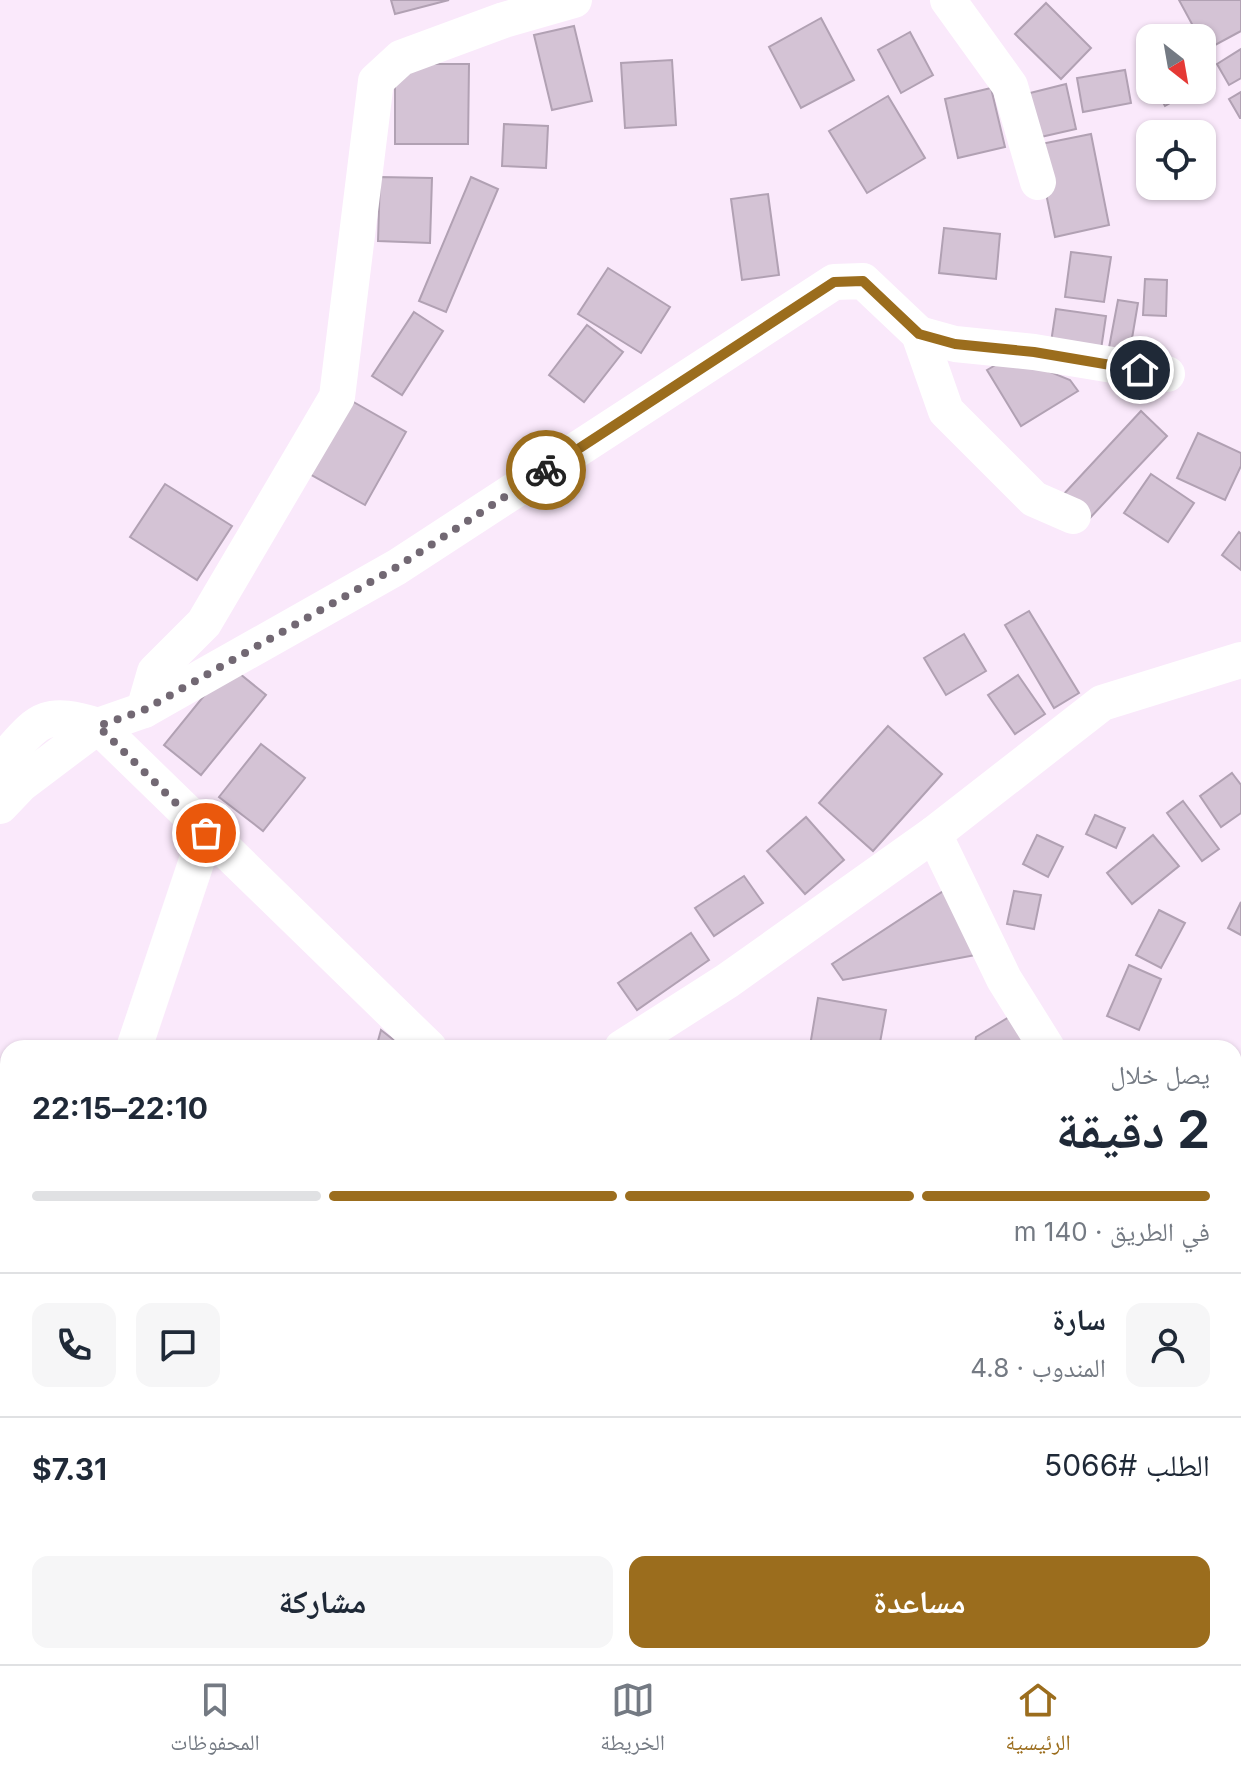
<!DOCTYPE html>
<html lang="ar">
<head>
<meta charset="utf-8">
<style>
	:root { --surface:#fff; --page:#f6f6f7; --text:#1f2937; --muted:#747a83; --line:#e0e1e3; --accent:#9b6d1d }
	body { margin:0; font-family:Inter,"Noto Naskh Arabic",sans-serif; background:var(--page); color:var(--text); direction:rtl; height:100vh; display:flex; flex-direction:column; font-size:30px; white-space:nowrap }
	* { box-sizing:border-box; margin:0 }
	p { font-size:26px; color:var(--muted) }
	.icon { flex:none; width:44px; height:44px; fill:none; stroke:currentColor; stroke-width:2; stroke-linecap:round; stroke-linejoin:round }
	.map { position:relative; flex:1; overflow:hidden; direction:ltr }
	.sheet { position:absolute; left:0px; top:1040px; width:1242px; height:624px; display:flex; flex-direction:column; background:var(--surface); border-radius:24px 24px 0 0; box-shadow:0 2px 6px #0004; direction:rtl }
	.sheet>* { flex:none }
	.needle { width:52px; rotate:149deg }
	.fabs { position:absolute; left:1136px; top:24px; display:grid; gap:16px }
	.fabs a { display:grid; place-items:center; width:80px; height:80px; border-radius:16px; background:var(--surface); box-shadow:0 2px 6px #0004; font-size:40px }
	.pin { position:absolute; display:grid; place-items:center; width:68px; height:68px; color:#fff; margin:-34px; border:4px solid #fff; border-radius:50%; box-shadow:0 2px 8px #0007 }
	.courier { position:absolute; display:grid; place-items:center; width:80px; height:80px; margin:-40px; border:6px solid #9b6d1d; border-radius:50%; background:#fff; color:#222; box-shadow:0 2px 10px #0007 }
	.head em { font-style:normal; font-weight:700 }
	.head div { display:flex; flex-direction:column-reverse }
	.head { display:flex; align-items:center; justify-content:space-between; height:136px; padding:0 32px }
	h1 { font-size:52px; font-weight:700; line-height:60px }
	.bar { display:grid; grid-template-columns:repeat(4,1fr); gap:12px 8px; align-content:center; height:96px; padding:0 32px }
	.bar i { height:10px; border-radius:6px; background:var(--line) }
	.bar .current { background:var(--accent) }
	.bar p { grid-column:span 4 }
	.line { display:flex; align-items:center; gap:20px; padding:0 32px; border-top:2px solid var(--line) }
	.line div { flex:1 }
	.round { display:grid; place-items:center; flex:none; width:84px; height:84px; border-radius:16px; background:var(--page) }
	.action { display:flex; gap:16px; margin-top:auto; padding:16px 32px }
	.action a { flex:1; height:92px; border-radius:16px; background:var(--accent); color:#fff; font-size:32px; font-weight:700; line-height:92px; text-align:center }
	.action a+a { background:var(--page); color:var(--text) }
	.tab-bar { display:flex; justify-content:space-around; align-items:center; height:112px; border-top:2px solid var(--line); background:var(--surface); font-size:22px; color:var(--muted) }
	.tab-bar a { display:grid; justify-items:center; gap:4px }
	.tab-bar .current { color:var(--accent) }
	.map>svg:first-child { display:block }
</style>
</head>
<body>
<div class="map">
<svg width="1241" height="1664" viewBox="0 0 1241 1664">
	<rect width="100%" height="100%" fill="#fae9fb"/>
	<g fill="#d4c3d5" stroke="#b1a1b3" stroke-width="2">
		<polygon points="391,0 449,0 395,14"/>
		<polygon points="1179,0 1241,0 1241,31 1206,50"/>
		<polygon points="1046,3 1091,48 1061,79 1015,34"/>
		<polygon points="821,18 854,80 801,108 769,47"/>
		<polygon points="574,26 592,101 552,110 534,35"/>
		<polygon points="910,32 933,75 901,93 878,50"/>
		<polygon points="1241,49 1241,78 1229,85 1217,64"/>
		<polygon points="672,60 676,125 625,128 621,63"/>
		<polygon points="395,64 469,64 468,144 395,144"/>
		<polygon points="1125,70 1131,103 1083,112 1077,78"/>
		<polygon points="1066,84 1076,129 1032,139 1022,95"/>
		<polygon points="991,88 1005,147 958,158 945,99"/>
		<polygon points="1156,90 1193,90 1165,106"/>
		<polygon points="1241,92 1241,118 1240,118 1229,99"/>
		<polygon points="888,96 925,158 867,193 829,131"/>
		<polygon points="504,124 548,126 546,168 502,166"/>
		<polygon points="1091,134 1109,225 1055,237 1036,145"/>
		<polygon points="380,177 432,178 430,243 378,241"/>
		<polygon points="471,177 498,189 446,312 419,301"/>
		<polygon points="768,194 779,275 742,280 731,199"/>
		<polygon points="944,228 1000,234 996,279 939,273"/>
		<polygon points="1071,252 1111,257 1104,302 1065,297"/>
		<polygon points="608,268 670,307 641,353 578,314"/>
		<polygon points="1145,279 1167,280 1166,316 1143,315"/>
		<polygon points="1118,300 1138,303 1129,356 1108,353"/>
		<polygon points="1056,309 1106,316 1100,356 1050,349"/>
		<polygon points="414,312 443,331 402,395 372,376"/>
		<polygon points="587,325 623,352 584,402 549,375"/>
		<polygon points="1011,356 1070,380 1078,391 1021,426 987,370"/>
		<polygon points="350,400 406,432 365,505 308,473"/>
		<polygon points="1141,411 1167,436 1088,520 1062,496"/>
		<polygon points="1198,433 1241,453 1241,466 1225,500 1177,478"/>
		<polygon points="1151,474 1194,503 1168,542 1124,513"/>
		<polygon points="165,484 232,526 197,580 130,537"/>
		<polygon points="1239,532 1241,534 1241,570 1222,555"/>
		<polygon points="1029,611 1079,693 1054,708 1005,625"/>
		<polygon points="964,634 986,671 946,695 924,658"/>
		<polygon points="229,665 266,695 201,775 164,745"/>
		<polygon points="1018,675 1045,714 1015,734 988,695"/>
		<polygon points="888,726 942,774 873,851 819,803"/>
		<polygon points="261,744 305,778 263,831 219,797"/>
		<polygon points="1232,773 1241,785 1241,813 1221,827 1200,796"/>
		<polygon points="1183,801 1219,849 1202,861 1167,813"/>
		<polygon points="1095,815 1125,828 1116,848 1086,834"/>
		<polygon points="806,817 844,860 805,894 767,851"/>
		<polygon points="1037,835 1063,847 1048,877 1023,864"/>
		<polygon points="1153,835 1179,866 1132,904 1107,873"/>
		<polygon points="744,876 763,903 714,936 695,908"/>
		<polygon points="945,890 986,953 843,980 832,964"/>
		<polygon points="1014,891 1041,895 1034,929 1007,924"/>
		<polygon points="1241,902 1241,935 1228,928"/>
		<polygon points="1159,910 1185,923 1161,968 1136,955"/>
		<polygon points="691,933 709,960 637,1010 618,983"/>
		<polygon points="1129,965 1161,979 1139,1030 1107,1016"/>
		<polygon points="818,998 886,1010 879,1048 810,1046"/>
		<polygon points="1019,1011 1037,1048 974,1048 976,1037"/>
		<polygon points="381,1030 404,1048 376,1048"/>
		<polygon points="1241,1079 1241,1161 1234,1156 1234,1091"/>
		<polygon points="0,1360 8,1382 8,1402 0,1405"/>
		<polygon points="1241,1398 1241,1564 1238,1565 1234,1559 1234,1403"/>
		<polygon points="8,1527 8,1591 0,1595 0,1531"/>
		<polygon points="290,1656 366,1656 371,1664 295,1664"/>
		<polygon points="520,1656 584,1656 574,1664 509,1664"/>
	</g>
	<g fill="none" stroke-linecap="round" stroke-linejoin="round">
		<g stroke="#fff" stroke-width="36">
			<polyline points="948,0 1010,86 1038,182"/>
			<polyline points="919,334 955,344 1034,352 1167,374"/>
			<polyline points="144,710 155,672 204,623 337,397 376,81 401,58 504,20 574,0"/>
			<path d="M0,763C38,722 40,708 98,726L429,1048"/>
			<polyline points="0,806 21,784 98,726 144,710 397,567 834,282 863,281 919,334 946,411 1034,499 1073,516"/>
			<polyline points="934,834 1004,979 1047,1048"/>
			<polyline points="134,1048 206,833"/>
			<polyline points="622,1048 727,981 934,834 1102,703 1241,660"/>
			<polyline points="1234,1321 1241,1329"/>
			<polyline points="0,1645 8,1641"/>
			<polyline points="420,1656 425,1664"/>
			<polyline points="747,1656 751,1664"/>
			<polyline points="1113,1656 1117,1664"/>
			<polyline points="888,1664 897,1656"/>
		</g>
	</g>
	<g fill="none" stroke-linecap="round" stroke-linejoin="round">
		<polyline stroke="#726873" stroke-width="8" stroke-dasharray="0 14.4" points="206,833 98,726 144,710 397,567 546,470"/>
		<polyline stroke="#9b6d1d" stroke-width="10" points="546,470 834,282 863,281 919,334 955,344 1034,352 1140,370"/>
	</g>
</svg>
<div class="fabs">
<a><svg class="needle" viewBox="-14 -14 28 28"><path d="M0-13l5 13h-10z" fill="#e53935"/><path d="M0 13l5-13h-10z" fill="#747a83"/></svg></a>
<a><svg class="icon" aria-label="locate" viewBox="0 0 24 24"><circle cx="12" cy="12" r="6"/><path d="M12 2v4M12 18v4M2 12h4M18 12h4"/></svg></a>
</div>
<div class="pin" style="left:206px;top:833px;background:#ea580c"><svg class="icon" aria-label="bag" viewBox="0 0 24 24"><path d="M5 8h14l-1 12H6zM9 8a3 3 0 0 1 6 0"/></svg></div>
<div class="pin" style="left:1140px;top:370px;background:#1f2937"><svg class="icon" aria-label="home" viewBox="0 0 24 24"><path d="M3 11l9-7 9 7M6 9v11h12V9"/></svg></div>
<div class="courier" style="left:546px;top:470px"><svg class="icon" aria-label="bike" viewBox="0 0 24 24"><circle cx="6" cy="16" r="4"/><circle cx="18" cy="16" r="4"/><path d="M6 16l4-8h5l3 8M10 8l3 8H6M13 5h3"/></svg></div>
<section class="sheet">
<div class="head"><div><h1>2 دقيقة</h1><p>يصل خلال</p></div><em>22:10–22:15</em></div>
<div class="bar"><i class="current"></i><i class="current"></i><i class="current"></i><i></i><p>في الطريق · 140 m</p></div>
<div class="line" style="height:144px"><a class="round"><svg class="icon" aria-label="person" viewBox="0 0 24 24"><circle cx="12" cy="8" r="4"/><path d="M4 21q1-7 8-7t8 7"/></svg></a><div><b>سارة</b><p>المندوب · 4.8</p></div><a class="round"><svg class="icon" aria-label="chat" viewBox="0 0 24 24"><path d="M4 5h16v11H9l-5 4z"/></svg></a><a class="round"><svg class="icon" aria-label="phone" viewBox="0 0 24 24"><path d="M5 4h4l2 5-3 2q2 4 5 5l2-3 5 2v4C11 20 4 13 5 4z"/></svg></a></div>
<div class="line" style="height:104px"><div>الطلب #5066</div><b>$7.31</b></div>
<div class="action"><a>مساعدة</a><a>مشاركة</a></div>
</section>
</div>
<nav class="tab-bar">
<a class="current"><svg class="icon" aria-label="home" viewBox="0 0 24 24"><path d="M3 11l9-7 9 7M6 9v11h12V9"/></svg>الرئيسية</a>
<a><svg class="icon" aria-label="map" viewBox="0 0 24 24"><path d="M3 6l6-2 6 2 6-2v14l-6 2-6-2-6 2zM9 4v14M15 6v14"/></svg>الخريطة</a>
<a><svg class="icon" aria-label="saved" viewBox="0 0 24 24"><path d="M7 4h10v16l-5-4-5 4z"/></svg>المحفوظات</a>
</nav>
</body>
</html>
